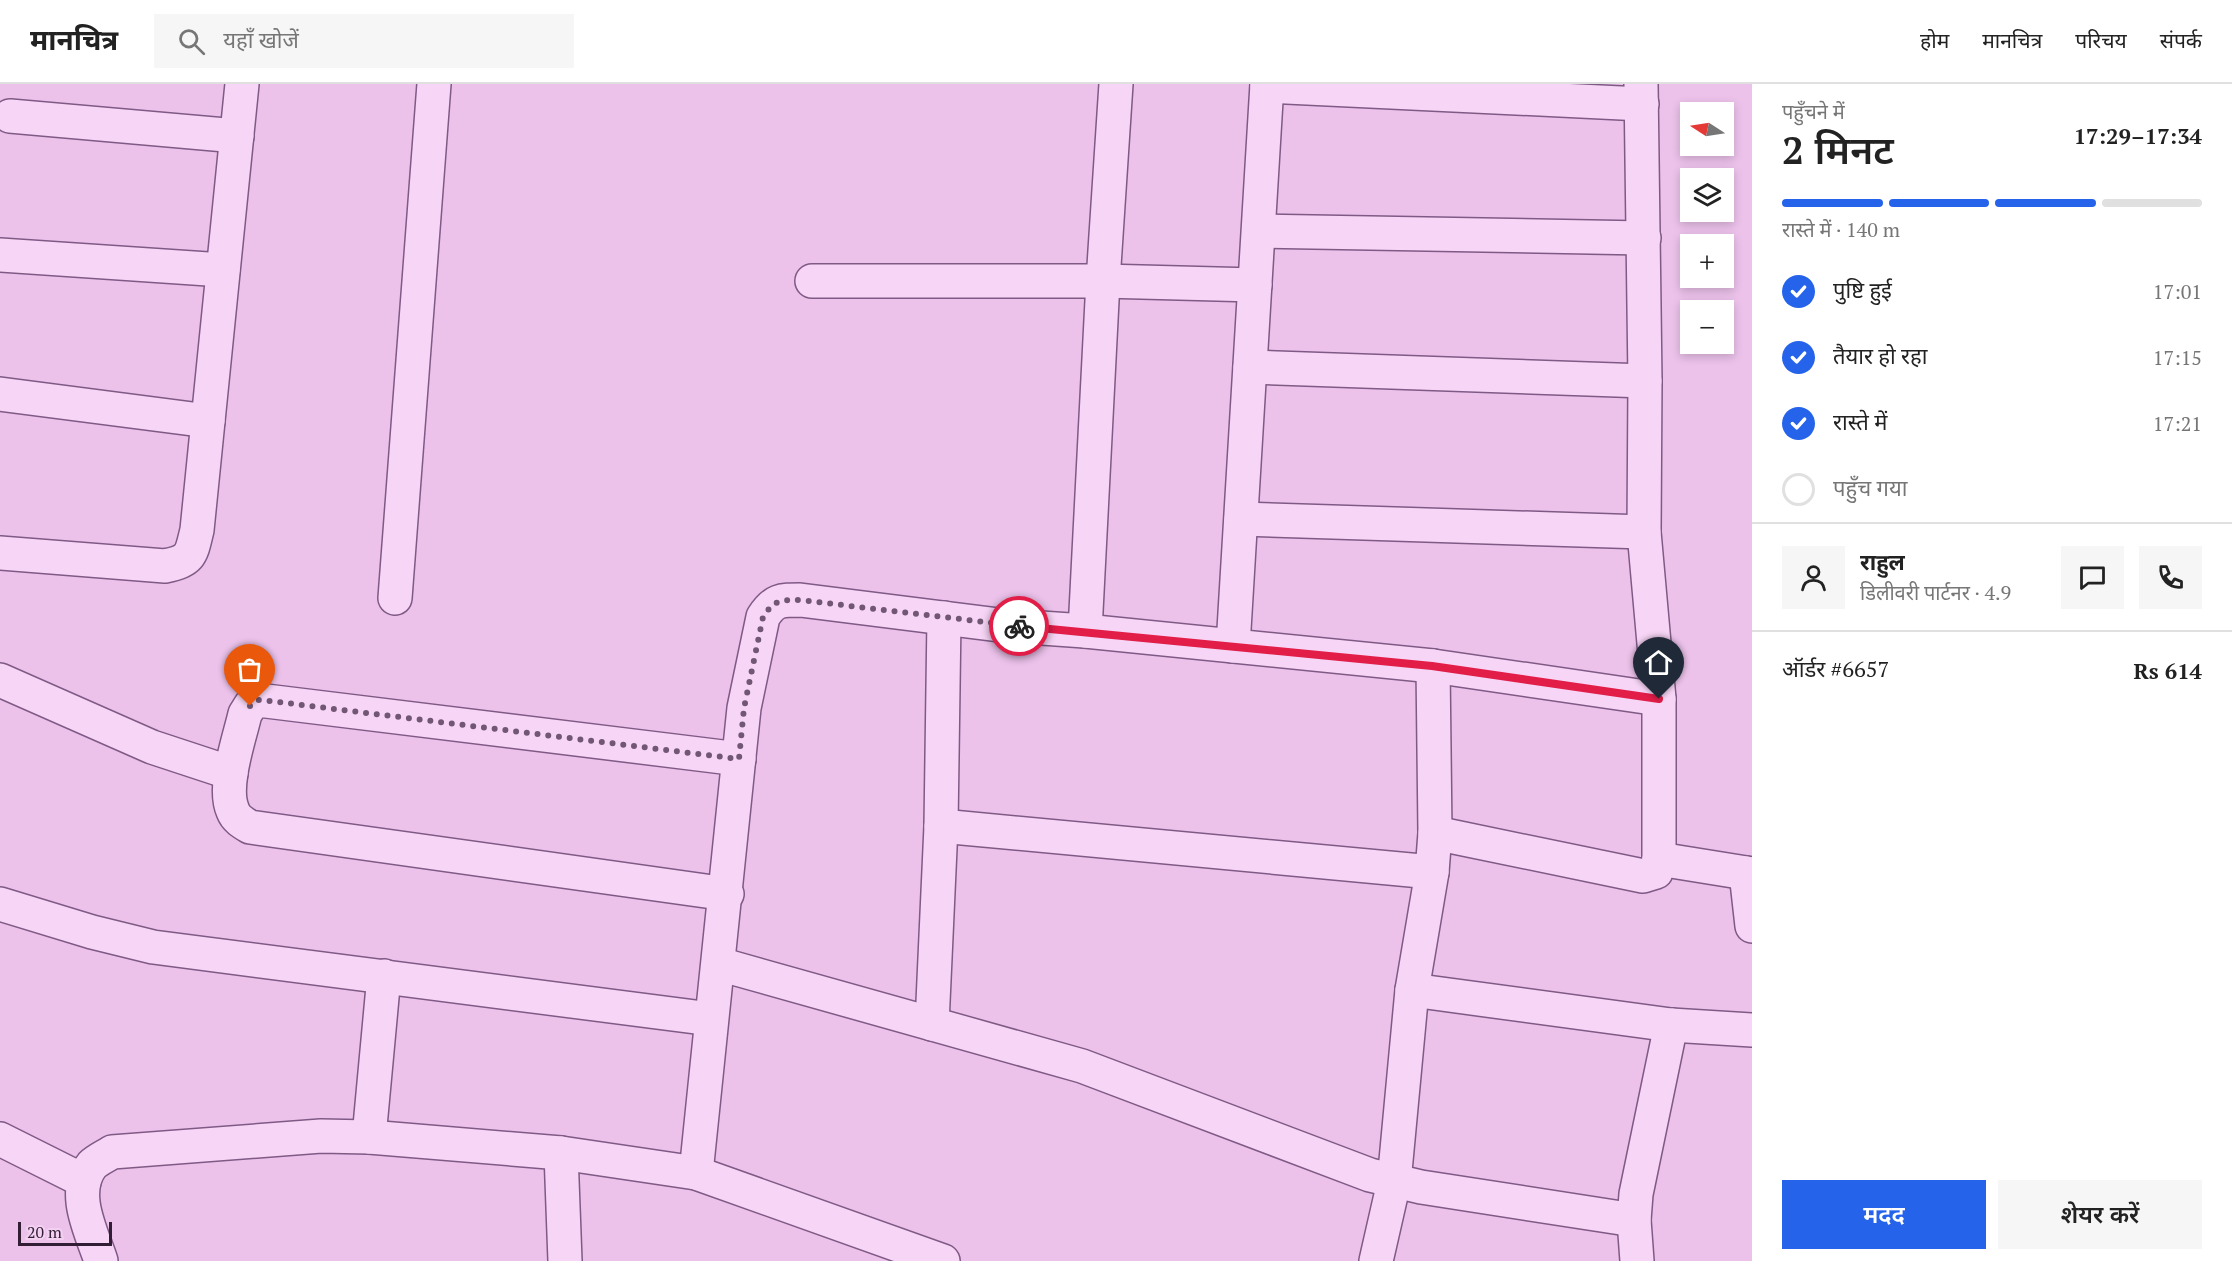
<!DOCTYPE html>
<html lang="hi">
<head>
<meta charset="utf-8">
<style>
	:root { --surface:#fff; --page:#f6f6f6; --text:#222; --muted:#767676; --line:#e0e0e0; --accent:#2563eb }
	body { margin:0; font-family:"PT Serif","Noto Sans Devanagari",serif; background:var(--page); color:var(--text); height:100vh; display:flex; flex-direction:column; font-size:22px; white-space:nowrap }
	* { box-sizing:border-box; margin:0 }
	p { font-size:20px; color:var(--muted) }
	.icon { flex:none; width:33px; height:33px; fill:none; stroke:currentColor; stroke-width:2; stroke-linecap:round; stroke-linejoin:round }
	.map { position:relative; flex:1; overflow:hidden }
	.side { display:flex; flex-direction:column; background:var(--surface); width:480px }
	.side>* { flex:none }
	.needle { width:39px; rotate:282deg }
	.buttons { position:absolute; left:1680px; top:18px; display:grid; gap:12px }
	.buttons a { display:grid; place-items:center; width:54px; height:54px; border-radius:0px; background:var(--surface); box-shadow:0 3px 9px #0003; font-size:30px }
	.scale { position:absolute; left:18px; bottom:15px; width:94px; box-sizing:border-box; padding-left:6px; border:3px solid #311e35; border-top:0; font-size:16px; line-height:21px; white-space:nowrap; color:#311e35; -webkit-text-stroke:4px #f4d1f2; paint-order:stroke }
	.pin { position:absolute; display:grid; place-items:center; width:51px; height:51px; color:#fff; margin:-62px -26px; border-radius:50% 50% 50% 0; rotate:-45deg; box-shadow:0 0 6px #0007 }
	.pin .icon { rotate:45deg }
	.courier { position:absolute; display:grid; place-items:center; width:60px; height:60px; margin:-30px; border:4px solid #e11d48; border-radius:50%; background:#fff; color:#222; box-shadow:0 2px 8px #0007 }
	.head em { font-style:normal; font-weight:600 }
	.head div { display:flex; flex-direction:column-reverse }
	.head { display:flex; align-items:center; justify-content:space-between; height:102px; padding:0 30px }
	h1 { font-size:39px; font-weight:600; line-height:45px }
	.bar { display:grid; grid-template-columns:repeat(4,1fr); gap:9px 6px; align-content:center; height:72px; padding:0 30px }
	.bar i { height:8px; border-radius:4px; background:var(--line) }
	.bar .on { background:var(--accent) }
	.bar p { grid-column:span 4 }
	.line { display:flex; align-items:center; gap:15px; padding:0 30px; border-top:2px solid var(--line) }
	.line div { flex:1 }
	.round { display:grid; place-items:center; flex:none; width:63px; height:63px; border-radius:0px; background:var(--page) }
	ol { padding:0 30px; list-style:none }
	li { display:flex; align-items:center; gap:18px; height:66px }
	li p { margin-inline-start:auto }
	li .icon { padding:6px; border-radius:50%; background:var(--accent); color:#fff; stroke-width:4 }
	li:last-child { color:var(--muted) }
	li i { width:33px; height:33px; border:3px solid var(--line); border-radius:50% }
	.action { display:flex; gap:12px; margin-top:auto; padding:12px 30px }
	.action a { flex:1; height:69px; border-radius:0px; background:var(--accent); color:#fff; font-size:24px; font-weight:600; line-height:69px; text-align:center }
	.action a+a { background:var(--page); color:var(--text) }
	header { display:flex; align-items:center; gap:36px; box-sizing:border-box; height:84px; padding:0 30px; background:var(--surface); border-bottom:2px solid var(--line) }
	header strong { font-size:28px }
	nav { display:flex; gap:33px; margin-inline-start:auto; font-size:21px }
	.search { width:420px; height:54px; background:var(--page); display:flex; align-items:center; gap:15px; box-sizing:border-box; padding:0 21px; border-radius:0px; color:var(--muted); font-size:22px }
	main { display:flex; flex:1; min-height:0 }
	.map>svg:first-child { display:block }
</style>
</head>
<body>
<header>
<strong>मानचित्र</strong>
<div class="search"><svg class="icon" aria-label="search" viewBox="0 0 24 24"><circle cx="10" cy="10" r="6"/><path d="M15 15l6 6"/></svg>यहाँ खोजें</div>
<nav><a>होम</a><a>मानचित्र</a><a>परिचय</a><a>संपर्क</a></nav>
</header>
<main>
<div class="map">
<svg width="1752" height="1177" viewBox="0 0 1752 1177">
	<rect width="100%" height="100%" fill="#ecc2eb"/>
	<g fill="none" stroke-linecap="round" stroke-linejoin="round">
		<defs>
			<g id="minor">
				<polyline points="1267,2 1642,20"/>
				<polyline points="10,32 237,52"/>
				<polyline points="1259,147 1644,154"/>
				<polyline points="0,171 223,186"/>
				<polyline points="812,197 1103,197 1255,201"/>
				<polyline points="1250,283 1645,297"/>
				<polyline points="0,310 208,337"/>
				<polyline points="1241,435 1644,448"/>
				<path d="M0,469L165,482C192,477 191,470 197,446L242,0"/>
				<polyline points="395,514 434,0"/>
				<polyline points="1085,547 1103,197 1116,0"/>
				<polyline points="1233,562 1267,0"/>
				<polyline points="0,596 152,663 231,689"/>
				<polyline points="941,742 1432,788"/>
				<polyline points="1435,749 1643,792 1656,788 1659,775 1659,615 1644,448 1645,297 1641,0"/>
				<polyline points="1659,775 1752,790"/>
				<polyline points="1746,789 1752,842"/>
				<path d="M727,810L250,743C243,739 236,735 233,727C222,703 239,656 245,630L250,622L258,616L739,675"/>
				<polyline points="0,820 92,848 153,863 711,935"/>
				<polyline points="719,880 1082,982 1370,1091 1421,1103 1634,1136"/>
				<polyline points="1412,906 1671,941 1752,946"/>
				<polyline points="932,940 941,742 944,534"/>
				<polyline points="369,1053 384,892"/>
				<polyline points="0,1055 84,1097"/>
				<polyline points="561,1069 565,1177"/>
				<path d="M696,1089L744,624L763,533C774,516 780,516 800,516L999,541L1085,547L1433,582L1659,615"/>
				<path d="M101,1177C92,1149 70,1109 92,1081C97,1076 106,1072 112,1068L321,1052L369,1053L561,1069L696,1089L943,1177"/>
				<polyline points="1376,1177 1394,1098 1412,906 1432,788 1435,749 1433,582"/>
				<polyline points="1637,1177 1634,1136 1636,1110 1671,941"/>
			</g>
		</defs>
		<use href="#minor" stroke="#7f5a85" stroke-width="36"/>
		<use href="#minor" stroke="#f7d5f6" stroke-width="33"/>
	</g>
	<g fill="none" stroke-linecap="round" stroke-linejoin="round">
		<path stroke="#725775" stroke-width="6" stroke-dasharray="0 10.8" d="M250,622L258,616L270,617L739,675L744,624L763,533C774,516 780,516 800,516L1019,542"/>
		<polyline stroke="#e11d48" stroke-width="8" points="1019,542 1432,582 1659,615"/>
	</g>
</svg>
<div class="buttons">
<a><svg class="needle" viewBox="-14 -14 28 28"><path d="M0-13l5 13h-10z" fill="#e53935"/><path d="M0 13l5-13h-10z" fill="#767676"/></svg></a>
<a><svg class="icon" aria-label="layers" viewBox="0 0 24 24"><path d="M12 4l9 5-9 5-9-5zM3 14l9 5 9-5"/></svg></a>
<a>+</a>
<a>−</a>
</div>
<div class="scale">20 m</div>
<div class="pin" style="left:250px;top:622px;background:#ea580c"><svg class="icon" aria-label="bag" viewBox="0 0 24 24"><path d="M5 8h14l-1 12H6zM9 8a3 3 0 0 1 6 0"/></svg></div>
<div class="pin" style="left:1659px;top:615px;background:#1f2937"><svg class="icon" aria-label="home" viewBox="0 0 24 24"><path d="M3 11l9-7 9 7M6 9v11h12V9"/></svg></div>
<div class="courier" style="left:1019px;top:542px"><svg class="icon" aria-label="bike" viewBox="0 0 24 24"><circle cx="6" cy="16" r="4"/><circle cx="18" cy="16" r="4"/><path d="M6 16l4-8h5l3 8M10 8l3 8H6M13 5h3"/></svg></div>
</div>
<section class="side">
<div class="head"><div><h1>2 मिनट</h1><p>पहुँचने में</p></div><em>17:29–17:34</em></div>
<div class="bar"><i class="on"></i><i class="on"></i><i class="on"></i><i></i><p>रास्ते में · 140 m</p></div>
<ol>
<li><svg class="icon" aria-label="check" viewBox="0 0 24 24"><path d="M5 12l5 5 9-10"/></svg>पुष्टि हुई<p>17:01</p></li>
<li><svg class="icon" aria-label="check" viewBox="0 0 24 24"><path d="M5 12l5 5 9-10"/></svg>तैयार हो रहा<p>17:15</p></li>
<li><svg class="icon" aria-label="check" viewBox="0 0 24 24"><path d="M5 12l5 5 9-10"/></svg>रास्ते में<p>17:21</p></li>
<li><i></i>पहुँच गया</li>
</ol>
<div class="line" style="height:108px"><a class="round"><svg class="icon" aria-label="person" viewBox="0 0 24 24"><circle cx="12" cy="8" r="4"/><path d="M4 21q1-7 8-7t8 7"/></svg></a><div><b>राहुल</b><p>डिलीवरी पार्टनर · 4.9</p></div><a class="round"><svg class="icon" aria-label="chat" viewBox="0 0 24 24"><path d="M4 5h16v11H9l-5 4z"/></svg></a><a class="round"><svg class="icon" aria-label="phone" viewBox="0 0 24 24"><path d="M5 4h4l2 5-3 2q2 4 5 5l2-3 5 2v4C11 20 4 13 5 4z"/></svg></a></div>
<div class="line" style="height:78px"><div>ऑर्डर #6657</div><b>Rs 614</b></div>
<div class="action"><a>मदद</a><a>शेयर करें</a></div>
</section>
</main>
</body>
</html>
